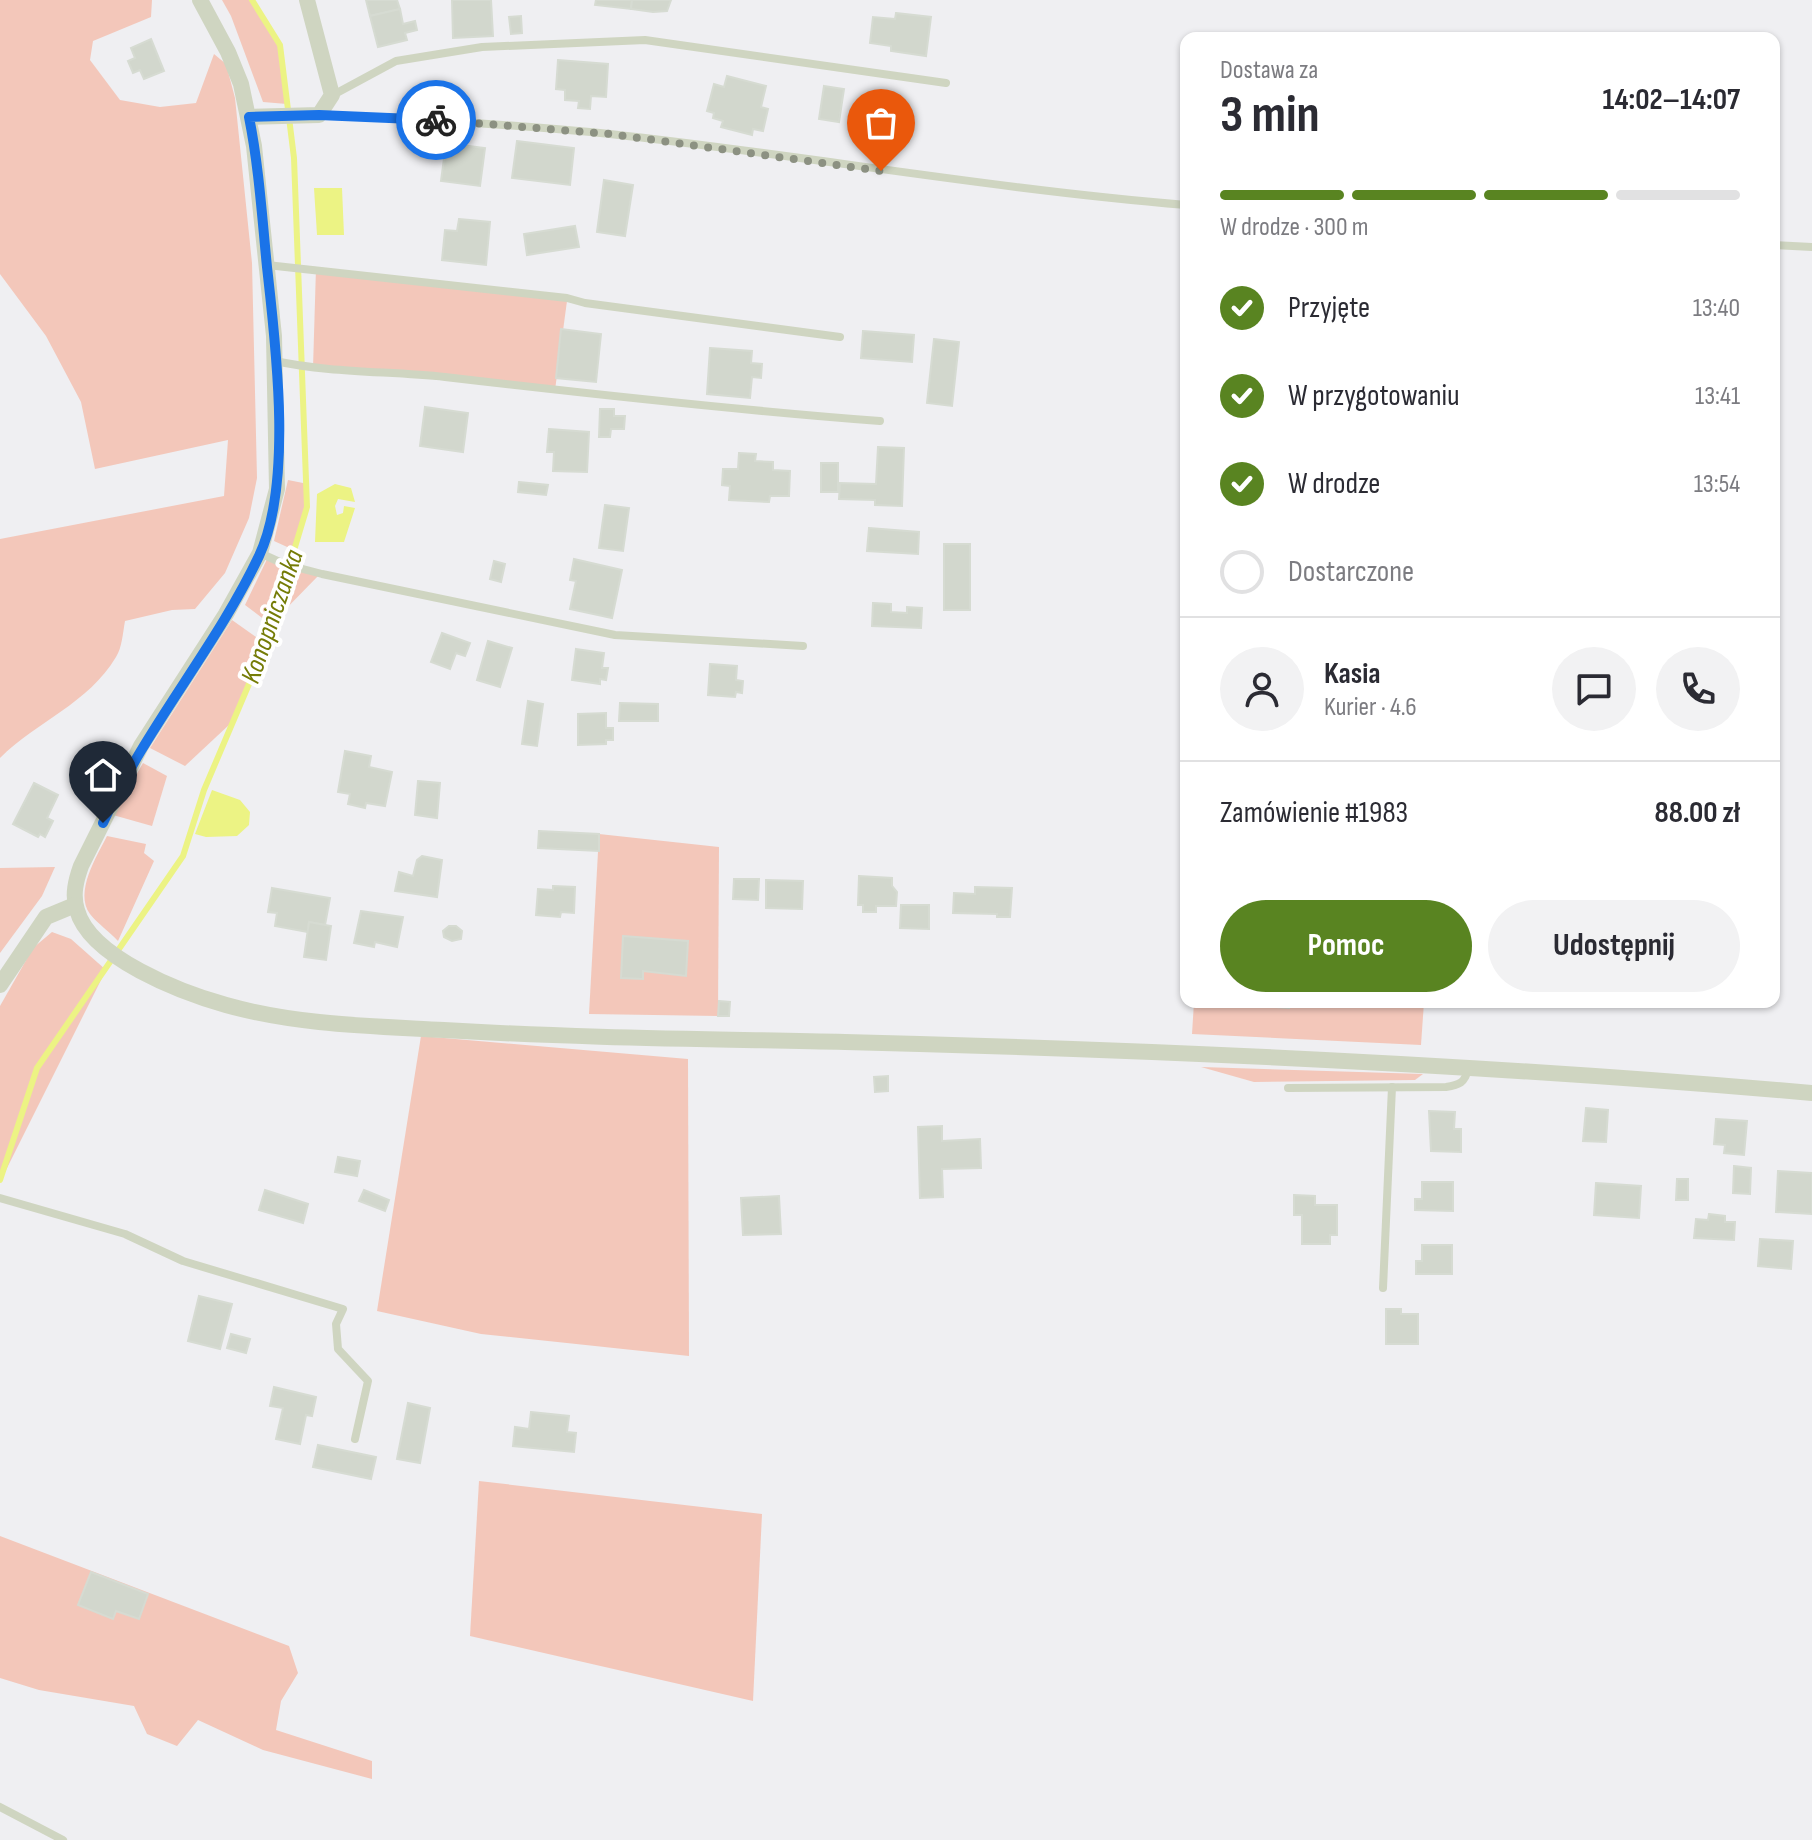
<!DOCTYPE html>
<html lang="pl">
<head>
<meta charset="utf-8">
<style>
	:root { --surface:#fff; --page:#f2f2f3; --text:#2b2b33; --muted:#7c7c81; --line:#e1e1e2; --accent:#598421 }
	body { margin:0; font-family:"Sofia Sans Condensed",sans-serif; background:var(--page); color:var(--text); height:100vh; display:flex; flex-direction:column; font-size:30px; white-space:nowrap }
	* { box-sizing:border-box; margin:0 }
	p { font-size:26px; color:var(--muted) }
	.icon { flex:none; width:44px; height:44px; fill:none; stroke:currentColor; stroke-width:2; stroke-linecap:round; stroke-linejoin:round }
	.map { position:relative; flex:1; overflow:hidden }
	.drawer { position:absolute; left:1180px; top:32px; width:600px; height:976px; display:flex; flex-direction:column; background:var(--surface); border-radius:16px; box-shadow:0 2px 6px #0004 }
	.drawer>* { flex:none }
	.pin { position:absolute; display:grid; place-items:center; width:68px; height:68px; color:#fff; margin:-82px -34px; border-radius:50% 50% 50% 0; rotate:-45deg; box-shadow:0 0 8px #0007 }
	.pin .icon { rotate:45deg }
	.courier { position:absolute; display:grid; place-items:center; width:80px; height:80px; margin:-40px; border:6px solid #1a73e8; border-radius:50%; background:#fff; color:#222; box-shadow:0 2px 10px #0007 }
	.overview em { font-style:normal; font-weight:700 }
	.overview div { display:flex; flex-direction:column-reverse }
	.overview { display:flex; align-items:center; justify-content:space-between; height:136px; padding:0 40px }
	h1 { font-size:52px; font-weight:700; line-height:60px }
	.bar { display:grid; grid-template-columns:repeat(4,1fr); gap:12px 8px; align-content:center; height:96px; padding:0 40px }
	.bar i { height:10px; border-radius:6px; background:var(--line) }
	.bar .current { background:var(--accent) }
	.bar p { grid-column:span 4 }
	.line { display:flex; align-items:center; gap:20px; padding:0 40px; border-top:2px solid var(--line) }
	.line div { flex:1 }
	.round { display:grid; place-items:center; flex:none; width:84px; height:84px; border-radius:42px; background:var(--page) }
	ol { padding:0 40px; list-style:none }
	li { display:flex; align-items:center; gap:24px; height:88px }
	li p { margin-inline-start:auto }
	li .icon { padding:8px; border-radius:50%; background:var(--accent); color:#fff; stroke-width:4 }
	li:last-child { color:var(--muted) }
	li i { width:44px; height:44px; border:4px solid var(--line); border-radius:50% }
	.primary-button { display:flex; gap:16px; margin-top:auto; padding:16px 40px }
	.primary-button a { flex:1; height:92px; border-radius:48px; background:var(--accent); color:#fff; font-size:32px; font-weight:700; line-height:92px; text-align:center }
	.primary-button a+a { background:var(--page); color:var(--text) }
	.map>svg:first-child { display:block }
</style>
</head>
<body>
<div class="map">
<svg width="1812" height="1840" viewBox="0 0 1812 1840">
	<rect width="100%" height="100%" fill="#efeff2"/>
	<g fill="#f3c7ba">
		<path d="M0,0H152L151,17L93,41L90,60L120,100L160,107L196,103L214,54L226,64L235,98L252,263L257,478L249,518L225,573L195,609L172,610L125,621C123,632 122,648 116,657C88,704 37,721 0,758V539L224,496L228,440L95,469L81,402L46,336L0,274Z"/>
		<polygon points="222,0 252,0 280,45 287,104 263,102 231,16"/>
		<polygon points="316,268 567,301 555,390 313,368"/>
		<polygon points="288,480 308,484 307,507 296,551 274,541"/>
		<polygon points="269,555 318,576 278,617 274,627 245,605"/>
		<polygon points="232,620 266,644 230,724 185,766 150,748"/>
		<polygon points="143,763 167,776 152,826 113,815"/>
		<polygon points="599,834 719,847 718,1016 589,1014"/>
		<path d="M107,836L146,844L144,853L154,861L118,941C110,932 98,924 90,914C74,892 97,856 107,836Z"/>
		<polygon points="55,867 42,896 0,953 0,868"/>
		<polygon points="52,932 71,939 106,970 0,1182 0,1006 33,948"/>
		<polygon points="1194,1002 1424,1002 1421,1045 1192,1034"/>
		<polygon points="421,1036 688,1059 689,1356 481,1334 377,1311"/>
		<polygon points="1201,1067 1423,1074 1415,1080 1254,1082"/>
		<polygon points="479,1481 762,1514 753,1701 470,1636"/>
		<polygon points="0,1536 289,1646 298,1673 281,1701 276,1730 372,1761 372,1779 263,1750 198,1720 177,1746 147,1734 134,1706 39,1690 0,1678"/>
	</g>
	<g fill="#ecf384">
		<polygon points="314,188 342,188 344,235 317,235"/>
		<polygon points="335,484 351,488 355,502 338,499 335,506 337,515 343,513 344,506 355,508 344,542 315,542 317,494"/>
		<polygon points="212,790 240,800 250,812 249,825 237,836 206,837 195,834"/>
	</g>
	<g fill="none" stroke-linecap="round" stroke-linejoin="round">
		<polyline stroke="#ecf384" stroke-width="6" points="0,1180 37,1068 183,856 204,790 266,644 307,507 294,158 280,45 252,0"/>
	</g>
	<g fill="#d2d7cd" stroke="#d6dbd2" stroke-width="2">
		<polygon points="366,0 397,0 400,9 370,16"/>
		<polygon points="452,0 491,0 493,36 453,38"/>
		<polygon points="596,0 632,0 631,9 595,5"/>
		<polygon points="632,0 671,0 667,11 653,12 631,9"/>
		<polygon points="400,9 403,24 415,21 417,30 405,33 407,40 378,47 370,16"/>
		<polygon points="896,13 931,17 926,56 891,51 891,46 870,43 873,17 895,19"/>
		<polygon points="521,16 522,33 511,34 509,17"/>
		<polygon points="151,39 164,71 144,79 140,70 133,73 128,61 135,58 131,48"/>
		<polygon points="558,60 608,64 606,97 591,96 590,109 578,108 579,101 565,100 565,90 556,89"/>
		<polygon points="727,76 766,86 761,107 768,109 763,131 753,129 752,135 721,127 723,121 713,118 714,113 707,111 714,84 724,87"/>
		<polygon points="824,86 844,89 839,122 819,119"/>
		<polygon points="517,141 574,148 570,185 512,178"/>
		<polygon points="446,143 485,148 480,186 441,181"/>
		<polygon points="604,180 633,185 625,236 597,232"/>
		<polygon points="459,219 490,222 486,265 442,260 445,230 457,231"/>
		<polygon points="575,226 579,247 527,255 524,234"/>
		<polygon points="561,329 601,334 596,382 556,378"/>
		<polygon points="863,331 914,335 912,362 861,358"/>
		<polygon points="934,339 959,342 952,406 927,403"/>
		<polygon points="710,348 752,351 751,363 762,364 761,378 752,377 750,398 707,394"/>
		<polygon points="425,407 468,413 463,452 420,446"/>
		<polygon points="600,409 614,409 614,416 625,416 624,429 611,429 610,437 599,437"/>
		<polygon points="549,429 589,432 587,472 553,471 554,452 547,452"/>
		<polygon points="878,447 904,448 902,506 875,505 875,500 839,499 840,483 876,484"/>
		<polygon points="739,453 756,454 755,461 773,462 773,470 790,471 789,496 770,496 769,502 729,500 730,486 722,485 723,469 738,469"/>
		<rect x="821" y="463" width="17" height="29"/>
		<polygon points="519,482 548,485 546,495 518,492"/>
		<polygon points="605,505 629,508 623,551 599,548"/>
		<polygon points="869,528 919,532 918,554 867,551"/>
		<rect x="944" y="544" width="26" height="66"/>
		<polygon points="574,559 622,570 612,618 570,609 576,581 570,580"/>
		<polygon points="494,561 505,564 501,582 490,579"/>
		<polygon points="873,603 891,604 891,612 907,613 907,607 922,608 921,628 872,626"/>
		<polygon points="442,633 470,643 465,656 456,653 450,669 431,662"/>
		<polygon points="488,641 512,648 500,687 477,680"/>
		<polygon points="576,649 604,653 602,668 608,668 606,680 600,679 600,684 572,680"/>
		<polygon points="710,664 737,666 736,680 743,681 742,693 736,692 735,697 708,695"/>
		<polygon points="528,701 543,704 537,746 522,744"/>
		<polygon points="620,703 658,704 658,721 619,721"/>
		<polygon points="606,713 606,728 613,728 613,740 606,740 606,744 578,745 578,714"/>
		<polygon points="345,751 371,756 369,767 392,772 385,806 366,803 365,808 348,804 350,794 338,792"/>
		<polygon points="418,781 440,783 437,818 415,815"/>
		<polygon points="34,783 58,795 47,818 53,821 45,837 40,834 38,837 13,824"/>
		<polygon points="539,831 599,834 599,851 538,848"/>
		<polygon points="422,856 442,860 437,897 395,891 399,872 413,876 417,860"/>
		<polygon points="859,876 892,878 892,886 897,892 896,906 876,906 876,912 863,912 863,905 858,905"/>
		<polygon points="734,879 759,879 758,900 733,899"/>
		<polygon points="766,880 803,881 802,909 766,908"/>
		<polygon points="553,886 575,887 574,913 561,912 560,917 536,915 538,889 553,890"/>
		<polygon points="975,887 1012,888 1010,917 997,917 997,914 953,913 954,893 975,894"/>
		<polygon points="272,888 330,898 325,925 309,922 308,932 275,926 277,913 268,912"/>
		<polygon points="901,905 929,905 929,929 900,928"/>
		<polygon points="361,911 403,917 397,947 375,942 374,947 354,943"/>
		<polygon points="309,922 331,926 326,960 304,957"/>
		<polygon points="449,926 456,926 462,931 461,939 452,941 444,937 443,931"/>
		<polygon points="623,936 688,941 686,976 643,971 643,979 621,978"/>
		<polygon points="719,1001 730,1002 729,1016 718,1016"/>
		<polygon points="1240,1002 1289,1002 1289,1008 1276,1007 1276,1003 1267,1003 1267,1007 1240,1005"/>
		<polygon points="888,1076 888,1091 875,1092 874,1077"/>
		<polygon points="1586,1108 1608,1110 1606,1142 1583,1141"/>
		<polygon points="1429,1111 1455,1112 1454,1129 1461,1129 1461,1152 1431,1151"/>
		<polygon points="1716,1119 1747,1121 1744,1155 1724,1153 1725,1145 1714,1144"/>
		<polygon points="942,1126 942,1141 980,1139 981,1168 942,1169 943,1197 920,1198 918,1127"/>
		<polygon points="338,1157 360,1161 357,1176 335,1172"/>
		<polygon points="1734,1166 1751,1168 1750,1194 1733,1193"/>
		<polygon points="1778,1171 1812,1173 1812,1214 1776,1212"/>
		<polygon points="1677,1179 1688,1179 1688,1200 1676,1200"/>
		<polygon points="1422,1182 1453,1182 1453,1211 1415,1210 1415,1199 1422,1199"/>
		<polygon points="1596,1183 1641,1186 1639,1218 1594,1215"/>
		<polygon points="265,1190 308,1204 303,1223 259,1210"/>
		<polygon points="364,1190 389,1200 385,1211 359,1201"/>
		<polygon points="1294,1195 1315,1196 1315,1205 1337,1205 1337,1235 1330,1235 1330,1244 1302,1244 1302,1215 1294,1215"/>
		<polygon points="779,1196 781,1234 743,1235 741,1198"/>
		<polygon points="1709,1214 1725,1216 1725,1222 1735,1222 1734,1240 1694,1238 1696,1219 1708,1220"/>
		<polygon points="1760,1239 1793,1241 1791,1269 1758,1266"/>
		<polygon points="1422,1245 1452,1245 1452,1274 1416,1274 1416,1261 1422,1261"/>
		<polygon points="199,1296 232,1304 220,1349 188,1341"/>
		<polygon points="1386,1309 1401,1309 1401,1314 1418,1314 1418,1344 1386,1344"/>
		<polygon points="231,1334 250,1339 246,1353 227,1348"/>
		<polygon points="274,1387 316,1397 312,1416 306,1415 300,1444 276,1439 283,1408 270,1406"/>
		<polygon points="408,1403 430,1408 420,1463 397,1459"/>
		<polygon points="531,1412 569,1416 567,1432 576,1433 574,1452 513,1446 515,1427 529,1429"/>
		<polygon points="318,1445 376,1457 371,1479 313,1467"/>
		<polygon points="91,1572 148,1594 139,1619 116,1611 113,1619 78,1605"/>
	</g>
	<g fill="none" stroke-linecap="round" stroke-linejoin="round">
		<g stroke="#cfd5c1" stroke-width="8">
			<polyline points="333,95 396,61 482,47 645,40 946,83"/>
			<path d="M320,115C417,119 513,124 610,134C802,155 993,189 1186,205"/>
			<polyline points="1774,245 1812,247"/>
			<polyline points="267,265 567,298 585,303 840,337"/>
			<path d="M275,361C331,373 388,371 445,377C590,394 734,410 880,421"/>
			<polyline points="260,553 284,564 322,574 615,635 803,646"/>
			<path d="M1288,1088L1446,1087C1459,1085 1465,1083 1468,1069"/>
			<polyline points="0,1198 125,1234 183,1261 343,1309 336,1324 338,1349 368,1381 355,1439"/>
			<polyline points="1383,1288 1392,1087"/>
			<polyline points="0,1807 63,1840"/>
		</g>
		<g stroke="#cfd5c1" stroke-width="16">
			<path d="M200,0L228,52L241,84L254,146L274,336L277,489L260,553L226,614L141,746L81,866C76,880 72,895 77,910C90,958 183,993 226,1005C297,1025 372,1026 444,1030C578,1038 711,1039 845,1042C1168,1050 1490,1065 1812,1093"/>
			<polyline points="249,117 319,115 332,95 307,0"/>
			<polyline points="0,985 46,917 75,905"/>
		</g>
	</g>
	<g fill="none" stroke-linecap="round" stroke-linejoin="round">
		<polyline stroke="#8c9182" stroke-width="8" stroke-dasharray="0 14.4" points="436,120 610,134 881,171"/>
		<path stroke="#1a73e8" stroke-width="10" d="M103,823C145,728 215,649 259,556C293,484 276,347 267,267C262,217 259,167 249,117L319,115L436,120"/>
	</g>
	<g text-anchor="middle" stroke-width="8" stroke-linejoin="round" paint-order="stroke">
		<g font-size="28" font-style="italic" fill="#757c07" stroke="#fff">
			<text transform="translate(271 616) rotate(-71)" y="10">Konopniczanka</text>
		</g>
	</g>
</svg>
<div class="pin" style="left:881px;top:171px;background:#ea580c"><svg class="icon" aria-label="bag" viewBox="0 0 24 24"><path d="M5 8h14l-1 12H6zM9 8a3 3 0 0 1 6 0"/></svg></div>
<div class="pin" style="left:103px;top:823px;background:#1f2937"><svg class="icon" aria-label="home" viewBox="0 0 24 24"><path d="M3 11l9-7 9 7M6 9v11h12V9"/></svg></div>
<div class="courier" style="left:436px;top:120px"><svg class="icon" aria-label="bike" viewBox="0 0 24 24"><circle cx="6" cy="16" r="4"/><circle cx="18" cy="16" r="4"/><path d="M6 16l4-8h5l3 8M10 8l3 8H6M13 5h3"/></svg></div>
<section class="drawer">
<div class="overview"><div><h1>3 min</h1><p>Dostawa za</p></div><em>14:02–14:07</em></div>
<div class="bar"><i class="current"></i><i class="current"></i><i class="current"></i><i></i><p>W drodze · 300 m</p></div>
<ol>
<li><svg class="icon" aria-label="check" viewBox="0 0 24 24"><path d="M5 12l5 5 9-10"/></svg>Przyjęte<p>13:40</p></li>
<li><svg class="icon" aria-label="check" viewBox="0 0 24 24"><path d="M5 12l5 5 9-10"/></svg>W przygotowaniu<p>13:41</p></li>
<li><svg class="icon" aria-label="check" viewBox="0 0 24 24"><path d="M5 12l5 5 9-10"/></svg>W drodze<p>13:54</p></li>
<li><i></i>Dostarczone</li>
</ol>
<div class="line" style="height:144px"><a class="round"><svg class="icon" aria-label="person" viewBox="0 0 24 24"><circle cx="12" cy="8" r="4"/><path d="M4 21q1-7 8-7t8 7"/></svg></a><div><b>Kasia</b><p>Kurier · 4.6</p></div><a class="round"><svg class="icon" aria-label="chat" viewBox="0 0 24 24"><path d="M4 5h16v11H9l-5 4z"/></svg></a><a class="round"><svg class="icon" aria-label="phone" viewBox="0 0 24 24"><path d="M5 4h4l2 5-3 2q2 4 5 5l2-3 5 2v4C11 20 4 13 5 4z"/></svg></a></div>
<div class="line" style="height:104px"><div>Zamówienie #1983</div><b>88.00 zł</b></div>
<div class="primary-button"><a>Pomoc</a><a>Udostępnij</a></div>
</section>
</div>
</body>
</html>
